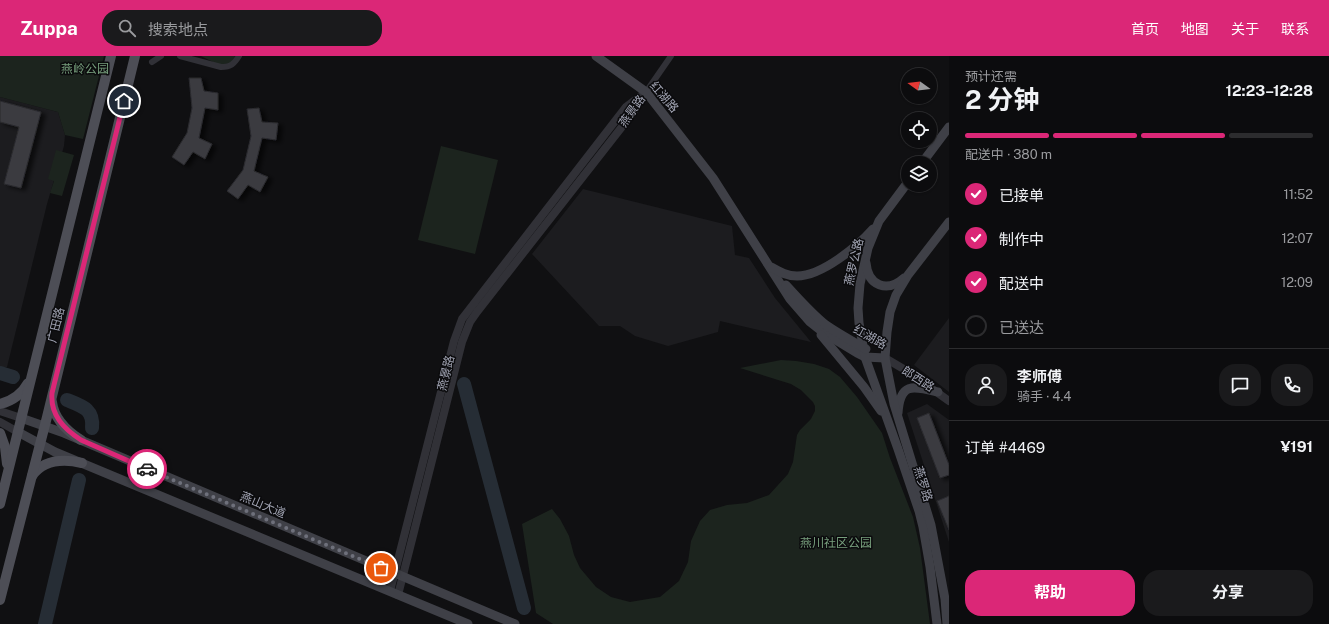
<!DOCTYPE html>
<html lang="zh">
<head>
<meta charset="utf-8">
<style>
	:root { --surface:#0c0c0e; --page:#1a1a1c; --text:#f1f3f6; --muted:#9a9b9e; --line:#2c2c2e; --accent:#db2777 }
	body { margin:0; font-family:"Public Sans","Noto Sans SC",sans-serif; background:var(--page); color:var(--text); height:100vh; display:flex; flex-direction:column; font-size:15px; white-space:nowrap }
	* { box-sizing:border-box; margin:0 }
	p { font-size:13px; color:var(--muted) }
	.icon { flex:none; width:22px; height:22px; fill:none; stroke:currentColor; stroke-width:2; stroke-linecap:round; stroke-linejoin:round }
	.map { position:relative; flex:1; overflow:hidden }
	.side { display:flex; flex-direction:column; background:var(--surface); width:380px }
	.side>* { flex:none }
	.needle { width:26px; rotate:285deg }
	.controls { position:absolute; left:901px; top:12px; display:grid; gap:8px }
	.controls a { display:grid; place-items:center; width:36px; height:36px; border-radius:50%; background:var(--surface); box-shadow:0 1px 3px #0004,0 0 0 1px var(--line); font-size:20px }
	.pin { position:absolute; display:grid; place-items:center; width:34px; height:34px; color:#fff; margin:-17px; border:2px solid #fff; border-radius:50%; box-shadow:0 1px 4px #0007 }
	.courier { position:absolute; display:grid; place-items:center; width:40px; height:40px; margin:-20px; border:3px solid #db2777; border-radius:50%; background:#fff; color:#222; box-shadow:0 1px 5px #0007 }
	.head em { font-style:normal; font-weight:700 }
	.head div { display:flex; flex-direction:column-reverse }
	.head { display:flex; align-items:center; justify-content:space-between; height:68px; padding:0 16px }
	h1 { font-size:26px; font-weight:700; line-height:30px }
	.bar { display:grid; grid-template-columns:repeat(4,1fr); gap:6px 4px; align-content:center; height:48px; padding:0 16px }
	.bar i { height:5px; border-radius:3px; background:var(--line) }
	.bar .active { background:var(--accent) }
	.bar p { grid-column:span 4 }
	.line { display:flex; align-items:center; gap:10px; padding:0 16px; border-top:1px solid var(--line) }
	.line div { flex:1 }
	.round { display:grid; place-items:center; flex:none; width:42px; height:42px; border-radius:16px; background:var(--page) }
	ol { padding:0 16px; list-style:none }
	li { display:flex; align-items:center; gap:12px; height:44px }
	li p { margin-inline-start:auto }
	li .icon { padding:4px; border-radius:50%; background:var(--accent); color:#fff; stroke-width:4 }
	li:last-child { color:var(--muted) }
	li i { width:22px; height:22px; border:2px solid var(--line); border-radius:50% }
	.action { display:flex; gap:8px; margin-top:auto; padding:8px 16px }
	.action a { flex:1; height:46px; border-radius:16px; background:var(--accent); color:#fff; font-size:16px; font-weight:700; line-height:46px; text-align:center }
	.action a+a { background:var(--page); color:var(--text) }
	header { display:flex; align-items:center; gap:24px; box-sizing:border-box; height:56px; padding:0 20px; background:var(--accent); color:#fff }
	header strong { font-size:19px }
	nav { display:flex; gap:22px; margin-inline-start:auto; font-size:14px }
	.search { width:280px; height:36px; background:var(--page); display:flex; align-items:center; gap:10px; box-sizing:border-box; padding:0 14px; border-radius:16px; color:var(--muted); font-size:15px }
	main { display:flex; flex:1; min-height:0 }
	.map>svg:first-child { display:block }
</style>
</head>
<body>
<header>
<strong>Zuppa</strong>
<div class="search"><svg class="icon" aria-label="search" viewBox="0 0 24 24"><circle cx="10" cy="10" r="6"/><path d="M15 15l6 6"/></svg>搜索地点</div>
<nav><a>首页</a><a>地图</a><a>关于</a><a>联系</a></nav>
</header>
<main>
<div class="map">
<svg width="949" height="568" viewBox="0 0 949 568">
	<defs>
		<filter id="shadow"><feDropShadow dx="4.5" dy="2.5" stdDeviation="2" flood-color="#0009"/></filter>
	</defs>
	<rect width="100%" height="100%" fill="#101012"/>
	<g fill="#1c1c1f">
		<polygon points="0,41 58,56 65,79 64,90 47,148 7,311 0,311"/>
		<polygon points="583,133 732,170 735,199 749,202 775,242 811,286 720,265 718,276 668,290 635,280 620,270 599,270 532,198"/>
		<polygon points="949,262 949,336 914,309"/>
		<polygon points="927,348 949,364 949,486 907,357"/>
	</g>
	<g fill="#1c241e">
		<polygon points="0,0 104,0 83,83 65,79 58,56 0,41"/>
		<polygon points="201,0 235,0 231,7 219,9"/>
		<polygon points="441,90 498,104 475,198 418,184"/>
		<polygon points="56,94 74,99 62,140 50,137 54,125 48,123"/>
		<polygon points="781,304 796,305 814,308 829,313 840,321 857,341 882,377 890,402 913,461 920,492 930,568 553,568 536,557 522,468 552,453 560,463 569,480 574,499 580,512 596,531 611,541 630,546 660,541 679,525 688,506 691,485 700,465 710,454 727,449 747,447 769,439 788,418 793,406 797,379 800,374 811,363 815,355 815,350 813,346 801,334 791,328 740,312"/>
	</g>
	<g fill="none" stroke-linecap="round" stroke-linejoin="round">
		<g stroke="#262d35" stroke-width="14">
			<polyline points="0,317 13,321"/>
			<polyline points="464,328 524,552"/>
			<path d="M67,344C82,350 94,353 92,372"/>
			<polyline points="45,568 79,424"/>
		</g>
	</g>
	<g fill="#3a3a3f" stroke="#2a2a2e" filter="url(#shadow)">
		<polygon points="189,22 201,22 204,35 218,37 218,54 205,52 199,82 212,88 205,103 193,96 184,109 172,101 187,77 192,52"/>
		<polygon points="0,45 41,56 21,132 4,128 19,71 0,66"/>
		<polygon points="259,52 262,66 278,67 276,84 262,82 254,115 268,121 260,136 248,129 238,143 227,135 243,114 251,80 247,53"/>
		<polygon points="929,357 949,409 949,419 940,422 917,362"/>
		<polygon points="949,440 949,474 937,445"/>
	</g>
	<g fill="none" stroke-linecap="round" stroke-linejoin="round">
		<g stroke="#313137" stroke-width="6">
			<path d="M180,0L221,11C231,11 234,8 239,0"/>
			<polyline points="152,6 161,0"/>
			<polyline points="646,36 671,0"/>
		</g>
		<g stroke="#313137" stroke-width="8">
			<polyline points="885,302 907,315 949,345"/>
			<polyline points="0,355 21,362"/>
			<polyline points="0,366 18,376"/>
			<polyline points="390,535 454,285 462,263 626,51 646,36"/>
			<polyline points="398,539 462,286 470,266 477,256 632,58 643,40"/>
		</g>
		<g stroke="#3f4047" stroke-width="9">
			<polyline points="596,0 646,36 713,122 790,243 810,266 824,277 857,297 865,301 885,302"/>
			<polyline points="922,107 949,71"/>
			<polyline points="908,126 879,165 868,192 860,228 858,252 859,267 865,301 898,393 919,455 923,471 930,511 937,568"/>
			<path d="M866,207C868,230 887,237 904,222"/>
			<path d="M771,211C780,216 787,220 797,220C822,220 858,190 873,173"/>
			<path d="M786,229C799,243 811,257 826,269C839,278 852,285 866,293"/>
			<polyline points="821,279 864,331 881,355"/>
			<path d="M898,357C900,326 913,330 938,336"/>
			<polyline points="21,362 64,377 515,568"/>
			<polyline points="18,376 55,396 468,568"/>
			<polyline points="947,568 945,543 931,469 894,348 885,302 887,276 890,256 896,239 908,219 949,166"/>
		</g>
		<g stroke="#4d4e56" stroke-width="10">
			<path d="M52,346C54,363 67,375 81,384"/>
			<path d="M0,348C12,345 22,338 28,327"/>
			<polyline points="0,377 5,391 7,408"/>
			<path d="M32,420C44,403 64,403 82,407"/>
			<polyline points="0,448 111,0"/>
			<polyline points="0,544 47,361 135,0"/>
		</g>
	</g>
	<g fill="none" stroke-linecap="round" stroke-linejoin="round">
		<polyline stroke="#6e707b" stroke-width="4" stroke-dasharray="0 7.2" points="147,413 381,512"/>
		<path stroke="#db2777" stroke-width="5" d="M124,45L52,337C50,359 64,373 81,384L147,413"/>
	</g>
	<g text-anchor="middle" stroke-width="3" stroke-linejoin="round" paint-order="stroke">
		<g font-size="12" fill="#779f7d" stroke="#0b0b0d">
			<text x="85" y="17">燕岭公园</text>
			<text x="836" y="491">燕川社区公园</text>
		</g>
		<g font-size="12" fill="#a1a4b3" stroke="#0b0b0d">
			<text transform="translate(664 41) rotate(49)" y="4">红湖路</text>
			<text transform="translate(632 55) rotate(-55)" y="4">燕景路</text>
			<text transform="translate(854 206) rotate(-77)" y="4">燕罗公路</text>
			<text transform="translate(56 269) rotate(-76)" y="4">广田路</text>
			<text transform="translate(870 281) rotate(29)" y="4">红湖路</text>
			<text transform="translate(446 317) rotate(-76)" y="4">燕景路</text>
			<text transform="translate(918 323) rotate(33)" y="4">郎西路</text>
			<text transform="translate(923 428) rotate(72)" y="4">燕罗路</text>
			<text transform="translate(263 449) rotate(23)" y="4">燕山大道</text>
		</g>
	</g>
</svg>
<div class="controls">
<a><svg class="needle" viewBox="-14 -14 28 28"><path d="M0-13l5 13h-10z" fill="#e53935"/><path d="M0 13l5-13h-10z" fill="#9a9b9e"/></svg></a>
<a><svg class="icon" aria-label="locate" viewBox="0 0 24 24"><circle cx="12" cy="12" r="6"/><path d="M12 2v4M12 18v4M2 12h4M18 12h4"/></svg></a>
<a><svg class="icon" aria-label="layers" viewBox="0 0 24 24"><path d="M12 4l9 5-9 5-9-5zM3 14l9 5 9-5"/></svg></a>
</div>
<div class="pin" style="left:381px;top:512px;background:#ea580c"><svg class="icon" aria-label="bag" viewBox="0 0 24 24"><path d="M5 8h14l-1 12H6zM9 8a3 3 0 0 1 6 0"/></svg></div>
<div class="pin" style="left:124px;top:45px;background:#1f2937"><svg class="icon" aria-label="home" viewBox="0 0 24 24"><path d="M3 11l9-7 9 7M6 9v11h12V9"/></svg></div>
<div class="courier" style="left:147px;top:413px"><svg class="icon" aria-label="car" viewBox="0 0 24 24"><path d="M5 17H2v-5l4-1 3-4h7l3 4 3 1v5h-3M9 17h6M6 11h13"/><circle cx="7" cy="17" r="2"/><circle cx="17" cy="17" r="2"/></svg></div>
</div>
<section class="side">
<div class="head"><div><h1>2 分钟</h1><p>预计还需</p></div><em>12:23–12:28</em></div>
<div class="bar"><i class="active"></i><i class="active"></i><i class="active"></i><i></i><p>配送中 · 380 m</p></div>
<ol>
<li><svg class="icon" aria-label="check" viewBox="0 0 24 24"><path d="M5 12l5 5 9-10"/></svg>已接单<p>11:52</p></li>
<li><svg class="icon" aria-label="check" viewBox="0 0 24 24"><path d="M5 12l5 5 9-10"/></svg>制作中<p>12:07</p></li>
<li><svg class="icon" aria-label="check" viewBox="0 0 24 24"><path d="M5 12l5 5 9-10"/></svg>配送中<p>12:09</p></li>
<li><i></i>已送达</li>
</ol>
<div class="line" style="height:72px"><a class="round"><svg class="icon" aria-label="person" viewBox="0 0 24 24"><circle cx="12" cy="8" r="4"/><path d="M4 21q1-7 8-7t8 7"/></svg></a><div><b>李师傅</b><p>骑手 · 4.4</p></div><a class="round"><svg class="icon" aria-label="chat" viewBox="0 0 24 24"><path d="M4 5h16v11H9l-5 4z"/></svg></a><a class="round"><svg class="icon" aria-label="phone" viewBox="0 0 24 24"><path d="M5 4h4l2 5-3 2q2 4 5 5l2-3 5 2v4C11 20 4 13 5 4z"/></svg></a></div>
<div class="line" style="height:52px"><div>订单 #4469</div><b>¥191</b></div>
<div class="action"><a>帮助</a><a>分享</a></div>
</section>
</main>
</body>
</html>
